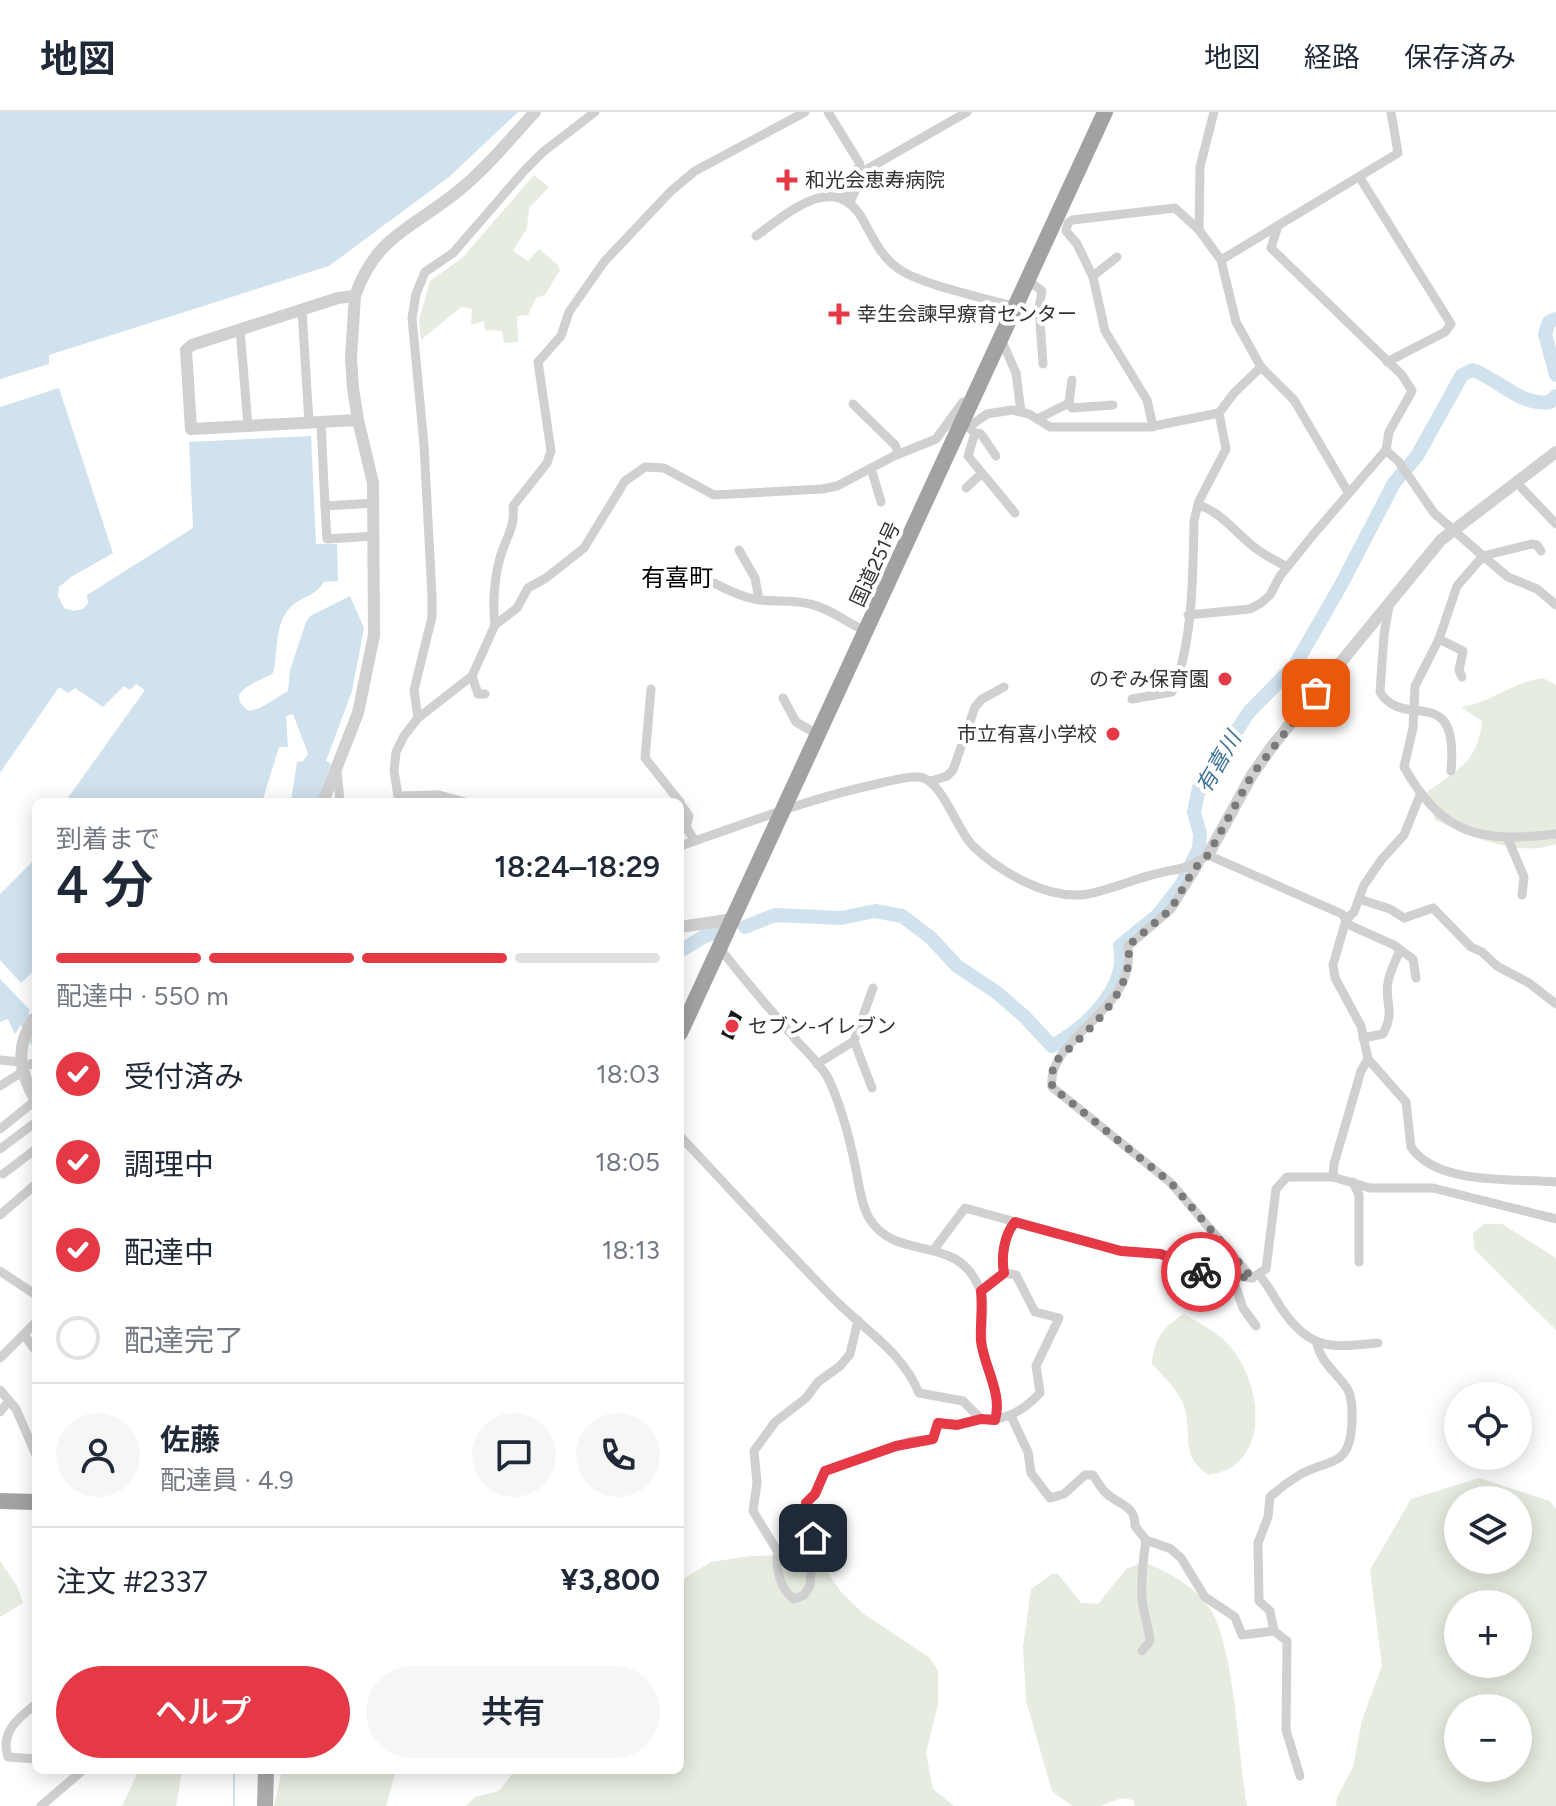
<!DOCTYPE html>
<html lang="ja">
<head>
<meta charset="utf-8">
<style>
	:root { --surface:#fff; --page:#f6f6f7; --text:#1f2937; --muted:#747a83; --line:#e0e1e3; --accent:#e63946 }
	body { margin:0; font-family:Figtree,"Noto Sans JP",sans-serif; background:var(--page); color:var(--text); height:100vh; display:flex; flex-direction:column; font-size:30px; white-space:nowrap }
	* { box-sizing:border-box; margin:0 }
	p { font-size:26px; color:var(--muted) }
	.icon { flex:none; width:44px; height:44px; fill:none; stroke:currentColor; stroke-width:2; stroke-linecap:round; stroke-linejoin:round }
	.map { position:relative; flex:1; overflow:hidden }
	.details { position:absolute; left:32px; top:686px; width:652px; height:976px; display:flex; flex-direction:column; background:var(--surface); border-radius:12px; box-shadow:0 4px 20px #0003 }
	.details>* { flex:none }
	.buttons { position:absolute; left:1444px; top:1270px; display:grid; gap:16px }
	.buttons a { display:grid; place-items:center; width:88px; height:88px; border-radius:50%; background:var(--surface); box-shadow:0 4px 20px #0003; font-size:40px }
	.pin { position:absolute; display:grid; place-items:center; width:68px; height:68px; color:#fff; margin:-34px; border-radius:16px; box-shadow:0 4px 12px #0006 }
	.courier { position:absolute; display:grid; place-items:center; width:80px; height:80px; margin:-40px; border:6px solid #e63946; border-radius:50%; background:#fff; color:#222; box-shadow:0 2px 10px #0007 }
	.head em { font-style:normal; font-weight:600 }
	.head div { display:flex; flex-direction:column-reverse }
	.head { display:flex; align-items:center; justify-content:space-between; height:136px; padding:0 24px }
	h1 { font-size:52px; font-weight:600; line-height:60px }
	.bar { display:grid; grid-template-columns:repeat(4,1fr); gap:12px 8px; align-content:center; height:96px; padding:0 24px }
	.bar i { height:10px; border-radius:6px; background:var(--line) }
	.bar .selected { background:var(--accent) }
	.bar p { grid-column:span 4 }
	.line { display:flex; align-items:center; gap:20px; padding:0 24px; border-top:2px solid var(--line) }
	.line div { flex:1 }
	.round { display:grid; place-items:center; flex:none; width:84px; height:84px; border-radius:42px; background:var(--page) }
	ol { padding:0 24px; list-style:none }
	li { display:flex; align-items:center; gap:24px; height:88px }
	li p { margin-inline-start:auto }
	li .icon { padding:8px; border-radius:50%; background:var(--accent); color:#fff; stroke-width:4 }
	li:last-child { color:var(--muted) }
	li i { width:44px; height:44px; border:4px solid var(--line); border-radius:50% }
	.action { display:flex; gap:16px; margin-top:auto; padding:16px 24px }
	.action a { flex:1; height:92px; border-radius:48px; background:var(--accent); color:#fff; font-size:32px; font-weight:600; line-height:92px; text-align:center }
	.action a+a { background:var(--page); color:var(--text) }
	header { display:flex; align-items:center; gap:48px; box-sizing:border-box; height:112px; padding:0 40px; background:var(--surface); border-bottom:2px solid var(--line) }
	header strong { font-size:38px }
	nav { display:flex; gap:44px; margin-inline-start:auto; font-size:28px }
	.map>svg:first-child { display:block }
</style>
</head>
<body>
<header>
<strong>地図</strong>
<nav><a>地図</a><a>経路</a><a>保存済み</a></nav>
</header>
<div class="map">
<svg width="1556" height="1694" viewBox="0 0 1556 1694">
	<rect width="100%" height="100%" fill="#fff"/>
	<g fill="#e6ecdf" fill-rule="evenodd">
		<polygon points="534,63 549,75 529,96 527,116 513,139 528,149 539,137 557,152 560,158 545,183 536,186 528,203 517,204 518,230 504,231 502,219 485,218 484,209 471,213 472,197 461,195 421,228 419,208 430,169 462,146"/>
		<path d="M1543,566L1556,573V732C1516,746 1472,724 1435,708L1427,680C1458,657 1478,650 1482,609L1461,595C1491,591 1515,569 1543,566Z"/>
		<polygon points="1484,1112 1502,1112 1556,1146 1556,1218 1475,1138 1473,1121"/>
		<path d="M1184,1202C1202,1213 1220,1221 1233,1238C1257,1269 1269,1330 1232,1355C1226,1359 1216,1361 1209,1363C1176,1343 1196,1316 1181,1287C1174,1274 1162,1263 1152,1252C1154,1227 1163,1215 1184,1202Z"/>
		<path d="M1479,1366L1550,1389L1556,1397V1694H1336L1337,1685L1353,1655L1362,1608L1382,1554L1370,1458L1411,1387ZM1458,1388H1518V1448H1458ZM1518,1492V1552H1458V1492ZM1518,1596V1656H1458V1596Z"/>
		<polygon points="795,1443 825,1457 842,1481 864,1502 930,1546 938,1559 938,1592 926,1641 933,1677 954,1694 466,1694 475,1685 499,1679 515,1658 680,1658 680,1469 711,1450 750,1444"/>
		<polygon points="0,1449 17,1474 23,1491 0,1505"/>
		<path d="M1142,1450C1164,1457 1194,1474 1208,1494C1235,1530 1238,1645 1247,1694H1135L1133,1688L1122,1686L1100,1694H1072L1052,1679L1026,1589L1023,1535L1031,1477L1052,1462H1058L1081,1491L1098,1492L1126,1457Z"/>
		<polygon points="139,1658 182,1658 176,1694 122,1694"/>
		<polygon points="282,1658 396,1658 386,1694 274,1694"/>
	</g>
	<g fill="#cfe2ee">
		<polygon points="0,0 518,0 449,65 329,154 49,243 49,252 0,267"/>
		<path d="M59,276L113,441L71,465L59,475L58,484L64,496L73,499L83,497L88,491L87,483L193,416L189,330L311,324L316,432H337L338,469L324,470C314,485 305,483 293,493C273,510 279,540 273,561C261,570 220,579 249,599L260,596L288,579L290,558L306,510L310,504L350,484L364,516L352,579L326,649L331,652L317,690H291L297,650L303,649L308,642L293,602L286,604L288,635H279L262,690H65L145,578L136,572L130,578L124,574L103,595L75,576L68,581L59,575L0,661V295Z"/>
		<polygon points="36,746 36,857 21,871 0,848 0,782"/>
		<polygon points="0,867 30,898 15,922 8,907 0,910"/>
	</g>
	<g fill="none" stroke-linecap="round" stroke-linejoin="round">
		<polyline stroke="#cfe2ee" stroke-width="2" points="234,1658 234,1694"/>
		<g stroke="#cfe2ee" stroke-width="14">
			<polyline points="1556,207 1549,210 1545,222 1556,263"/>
			<path d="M745,815L775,803L841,806L875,799L902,804L930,825L957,854L996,880L1024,904L1052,934C1086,916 1129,875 1120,834L1158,803L1182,772L1199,736L1200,722L1194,700L1199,676L1249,600L1295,553L1341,473L1394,371L1417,344L1462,263L1473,258C1498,267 1522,295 1550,290L1556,284"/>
			<polyline points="680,839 705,824 716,821"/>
			<polyline points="14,896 31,914 36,927"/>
		</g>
	</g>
	<polygon fill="#1a1a1a" points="731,898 742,905 733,928 721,922"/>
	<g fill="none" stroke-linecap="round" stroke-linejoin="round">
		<g stroke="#d0d0d0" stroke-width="9">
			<polyline points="828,0 860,52 842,86"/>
			<polyline points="1214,0 1200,55 1199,118 1221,148"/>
			<polyline points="1360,66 1451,212 1445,220 1387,250"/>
			<polyline points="850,90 864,59 967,0"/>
			<path d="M756,124C787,102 835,57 863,108C873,126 881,145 899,157C919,172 989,187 1016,195"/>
			<polyline points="1093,164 1117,145"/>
			<polyline points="1028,168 1042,179 1039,195 1043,252"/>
			<polyline points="302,198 309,311"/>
			<polyline points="240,217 248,314"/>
			<polyline points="1001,227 1016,261 1021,300"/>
			<polyline points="1261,255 1294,288 1348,380"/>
			<polyline points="1069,291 1072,268"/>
			<polyline points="853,292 895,333 899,342"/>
			<polyline points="1037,307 1069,291 1072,296 1113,293"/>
			<polyline points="321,310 325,394"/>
			<polyline points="964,312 975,321 968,344 1015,401"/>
			<polyline points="970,314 987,302 1012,298 1029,302 1050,315 1149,315 1219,301 1234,281 1261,255 1236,210 1221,148 1398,41 1391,0"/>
			<polyline points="1153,315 1147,288 1105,219 1093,165 1077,132 1066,119 1068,111 1072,108 1175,96 1199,118"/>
			<polyline points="975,321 981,322 996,344"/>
			<path d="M1386,338L1399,350L1434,401L1483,444L1457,474L1439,527L1415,574L1413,616L1404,655C1443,724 1481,731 1556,722"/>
			<polyline points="871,356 881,390"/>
			<polyline points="1516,370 1556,412"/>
			<polyline points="966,376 981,362"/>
			<polyline points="374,391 325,394 327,427 375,424"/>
			<path d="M1198,393C1220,399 1236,421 1254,435C1264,443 1276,449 1287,455"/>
			<polyline points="739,438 755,466 759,488"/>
			<polyline points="1541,439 1537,433 1532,432 1483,444 1508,465 1537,477 1556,493"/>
			<path d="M714,471C729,479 744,486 761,488C777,490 795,488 810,492C832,497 846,511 866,519"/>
			<path d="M1389,494L1384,523L1380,580C1404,620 1459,567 1451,659"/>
			<polyline points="1188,503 1250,497 1261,491 1270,483 1280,464 1313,423 1386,338 1389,320 1412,279 1402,263 1271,136 1277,117"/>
			<path d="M495,513C492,491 495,457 503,437C509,420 515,413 513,394L547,351L551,339L538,250L561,224L569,200L604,150L671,79L695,59L805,0"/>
			<polyline points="1439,527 1463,539 1459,558 1462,565"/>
			<polyline points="472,564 478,582 485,582"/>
			<polyline points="651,577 645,646 680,690"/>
			<polyline points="783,586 796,610 817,622"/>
			<path d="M1132,587L1172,580C1193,534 1193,461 1194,409L1199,389L1226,337L1219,301"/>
			<polyline points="418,606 414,578 432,505 432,484 424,333 412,206 416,182 425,160 453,141 524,59 543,40 595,0"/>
			<polyline points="337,658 340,690"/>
			<polyline points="931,669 947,664 953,658 975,595 982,587 1004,575"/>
			<path d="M1420,683L1404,723L1382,747L1364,773L1354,800L1346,808L1333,853L1335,866L1361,914L1368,947L1406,990L1411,1035C1437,1074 1515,1066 1556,1070"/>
			<polyline points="398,684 439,683 465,690"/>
			<polyline points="399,690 394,659 396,640 404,624 418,606 472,564 495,513 517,496 528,476 546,466 584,436 625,369 645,355 664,356 714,383 822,377 837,374 894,344 936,327 963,290 971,291"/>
			<polyline points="680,691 689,704 686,715 695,729"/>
			<polyline points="1508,727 1524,765 1522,783"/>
			<path d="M680,734C745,712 810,686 877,672C890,669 905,664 919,665C942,667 956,717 973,734C1000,760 1049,789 1088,782C1114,777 1138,765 1164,760C1184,756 1189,756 1208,743"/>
			<polyline points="1208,743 1342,802 1346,808"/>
			<path d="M1199,752L1171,797L1128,834C1138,899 1046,925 1052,975L1171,1071L1252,1166"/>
			<polyline points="1359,787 1390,797 1404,806 1433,796 1471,835 1482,840 1497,854 1529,871 1556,892"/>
			<polyline points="1347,812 1394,833 1413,847 1416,866"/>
			<path d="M719,835C744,868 771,898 797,929C807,940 821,953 828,966C841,993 849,1024 855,1053C859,1070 860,1090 869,1106C897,1152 958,1119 980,1178C987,1197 979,1218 983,1238C988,1260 1002,1286 995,1308"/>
			<path d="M1363,926L1383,922C1396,897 1384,892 1388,870C1390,859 1396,848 1400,838"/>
			<polyline points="854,929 873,876"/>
			<polyline points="0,948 21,950"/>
			<polyline points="817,952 854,929 872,976"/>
			<polyline points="21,956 36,950"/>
			<polyline points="0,974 22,960"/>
			<polyline points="0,1017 36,988"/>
			<path d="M680,1024C731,1078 781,1133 833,1186C864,1218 902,1239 919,1281L963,1289L981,1307C1006,1309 1023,1299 1040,1281L1036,1254L1059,1206L1035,1200L1016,1163L1004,1161"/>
			<polyline points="0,1037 36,1010"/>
			<polyline points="3,1062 36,1037"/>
			<polyline points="1333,1065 1334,1052 1361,959 1368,947"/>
			<polyline points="1353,1070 1359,1083 1359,1150"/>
			<polyline points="0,1103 36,1072"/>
			<polyline points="935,1136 965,1096 1121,1139 1161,1142 1202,1160 1252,1166 1266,1157 1276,1077 1287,1065 1333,1065 1370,1076 1433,1076 1556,1107"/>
			<polyline points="0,1159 36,1183"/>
			<path d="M1259,1163C1270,1175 1275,1188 1284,1200C1312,1240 1335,1235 1378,1231"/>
			<polyline points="1232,1164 1243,1196 1256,1214"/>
			<path d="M981,1179L1004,1161C1001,1145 1004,1123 1015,1110"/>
			<path d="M858,1208L850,1242L840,1254L818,1270L806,1286L775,1310L754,1339L757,1371L753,1399L778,1440C775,1456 780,1477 794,1487L804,1483L810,1474L815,1404L807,1397L806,1391L815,1382L825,1359L911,1329L933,1327L938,1311L957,1313L981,1307"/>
			<polyline points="24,1223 36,1239"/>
			<polyline points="0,1246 36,1210"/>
			<polyline points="0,1278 16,1297 36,1343"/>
			<polyline points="0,1300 9,1289"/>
			<path d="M1011,1304L1028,1340L1031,1361L1050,1386L1064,1382L1085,1363H1093C1097,1369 1100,1375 1105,1380C1118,1393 1136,1393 1135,1414L1146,1428C1143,1448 1141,1466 1142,1486C1143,1500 1149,1515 1150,1529L1142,1539"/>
			<polyline points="1146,1428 1171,1437 1181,1446 1205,1485 1235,1505 1242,1523 1274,1519 1287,1529 1286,1618 1300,1664"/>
			<path d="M1274,1519L1270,1499L1259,1489L1258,1431L1268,1405L1270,1385C1279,1377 1291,1368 1301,1362C1331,1346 1350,1356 1352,1310C1352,1300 1353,1288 1348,1278C1338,1261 1322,1253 1317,1232"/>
			<path d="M36,1592C18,1606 0,1620 8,1645L36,1647"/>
			<polyline points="41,1694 83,1658"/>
		</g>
		<g stroke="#d0d0d0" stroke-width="12">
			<path d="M355,184C376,124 411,117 457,80C486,57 510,27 535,0"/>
			<polyline points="323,690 358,601 374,523 373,371 358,308 353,276 351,246 355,184 338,186 192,233 186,238 191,317 358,308"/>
			<polyline points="1208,743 1252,663 1273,633 1441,428 1556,340"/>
			<polyline points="680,815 733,807"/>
			<path d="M36,905C14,932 19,960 36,989"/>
		</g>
		<polyline stroke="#ababab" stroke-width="16" points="265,1694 266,1658"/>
		<g stroke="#a2a2a2" stroke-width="16">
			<path d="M680,921C821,614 964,307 1105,0"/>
			<polyline points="0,1389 36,1390"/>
		</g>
	</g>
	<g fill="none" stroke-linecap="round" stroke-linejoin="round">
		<path stroke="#7a7a7a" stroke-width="8" stroke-dasharray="0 14.4" d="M1201,1160L1252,1166L1171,1071L1052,975L1053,952C1083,922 1136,882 1128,834L1171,797L1194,757L1208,743L1252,663L1316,581"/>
		<path stroke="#e63946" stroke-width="10" d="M813,1426L815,1404L807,1397L806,1391L815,1382L825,1359L896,1334L933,1327L938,1311L957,1313L981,1307L995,1308C1003,1282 984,1255 981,1229C980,1212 983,1196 981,1179L1004,1161C1001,1145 1004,1123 1015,1110L1121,1139L1161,1142L1201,1160"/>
	</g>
	<g fill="#e63946" stroke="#fff" stroke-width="3">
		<path d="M783 56h8v8h8v8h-8v8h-8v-8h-8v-8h8z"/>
		<path d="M835 190h8v8h8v8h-8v8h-8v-8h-8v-8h8z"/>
		<circle cx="1225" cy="567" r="8"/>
		<circle cx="1113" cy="622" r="8"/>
		<circle cx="732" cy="914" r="8"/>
	</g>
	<g text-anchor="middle" stroke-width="8" stroke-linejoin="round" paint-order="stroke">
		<g font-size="20" fill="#333" stroke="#fff" text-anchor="start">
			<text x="805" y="75">和光会恵寿病院</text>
			<text x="857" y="209">幸生会諫早療育センター</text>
			<text x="1209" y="574" text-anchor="end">のぞみ保育園</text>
			<text x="1097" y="629" text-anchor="end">市立有喜小学校</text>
			<text x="748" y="921">セブン-イレブン</text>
		</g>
		<g font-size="20" fill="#333" stroke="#fff">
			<text transform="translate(875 452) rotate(-65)" y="7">国道251号</text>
		</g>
		<g font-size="22" font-style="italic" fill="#3f7597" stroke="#fff">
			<text transform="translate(1218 650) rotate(-60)" y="8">有喜川</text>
		</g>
		<g font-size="24" fill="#000" stroke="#fff">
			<text x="677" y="474">有喜町</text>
		</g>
	</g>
</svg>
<div class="buttons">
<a><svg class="icon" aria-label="locate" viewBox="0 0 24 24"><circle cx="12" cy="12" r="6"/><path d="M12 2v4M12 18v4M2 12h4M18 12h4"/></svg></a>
<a><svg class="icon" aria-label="layers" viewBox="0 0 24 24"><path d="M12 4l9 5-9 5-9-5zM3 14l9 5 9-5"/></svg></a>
<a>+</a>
<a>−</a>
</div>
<div class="pin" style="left:1316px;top:581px;background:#ea580c"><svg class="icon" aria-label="bag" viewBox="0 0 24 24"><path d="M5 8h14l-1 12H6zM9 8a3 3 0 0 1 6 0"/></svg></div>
<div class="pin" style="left:813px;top:1426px;background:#1f2937"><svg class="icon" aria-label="home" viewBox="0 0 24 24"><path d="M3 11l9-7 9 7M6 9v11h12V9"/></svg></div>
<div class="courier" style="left:1201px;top:1160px"><svg class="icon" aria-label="bike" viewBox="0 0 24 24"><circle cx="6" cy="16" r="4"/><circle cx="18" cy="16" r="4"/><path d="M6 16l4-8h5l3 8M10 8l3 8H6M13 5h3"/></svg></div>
<section class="details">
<div class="head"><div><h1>4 分</h1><p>到着まで</p></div><em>18:24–18:29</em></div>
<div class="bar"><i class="selected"></i><i class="selected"></i><i class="selected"></i><i></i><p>配達中 · 550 m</p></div>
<ol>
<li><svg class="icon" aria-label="check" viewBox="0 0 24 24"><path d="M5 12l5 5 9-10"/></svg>受付済み<p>18:03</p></li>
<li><svg class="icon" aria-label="check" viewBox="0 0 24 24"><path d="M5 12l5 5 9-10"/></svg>調理中<p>18:05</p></li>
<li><svg class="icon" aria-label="check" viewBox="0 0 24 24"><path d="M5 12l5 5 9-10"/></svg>配達中<p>18:13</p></li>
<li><i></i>配達完了</li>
</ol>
<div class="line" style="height:144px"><a class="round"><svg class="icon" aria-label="person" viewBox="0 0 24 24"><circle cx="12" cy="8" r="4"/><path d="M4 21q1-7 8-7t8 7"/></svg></a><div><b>佐藤</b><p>配達員 · 4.9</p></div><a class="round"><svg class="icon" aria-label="chat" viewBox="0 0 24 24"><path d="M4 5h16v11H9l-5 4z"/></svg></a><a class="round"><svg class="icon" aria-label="phone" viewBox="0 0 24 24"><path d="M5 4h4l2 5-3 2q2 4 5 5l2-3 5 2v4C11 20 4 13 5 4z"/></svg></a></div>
<div class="line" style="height:104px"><div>注文 #2337</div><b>¥3,800</b></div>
<div class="action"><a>ヘルプ</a><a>共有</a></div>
</section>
</div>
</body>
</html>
